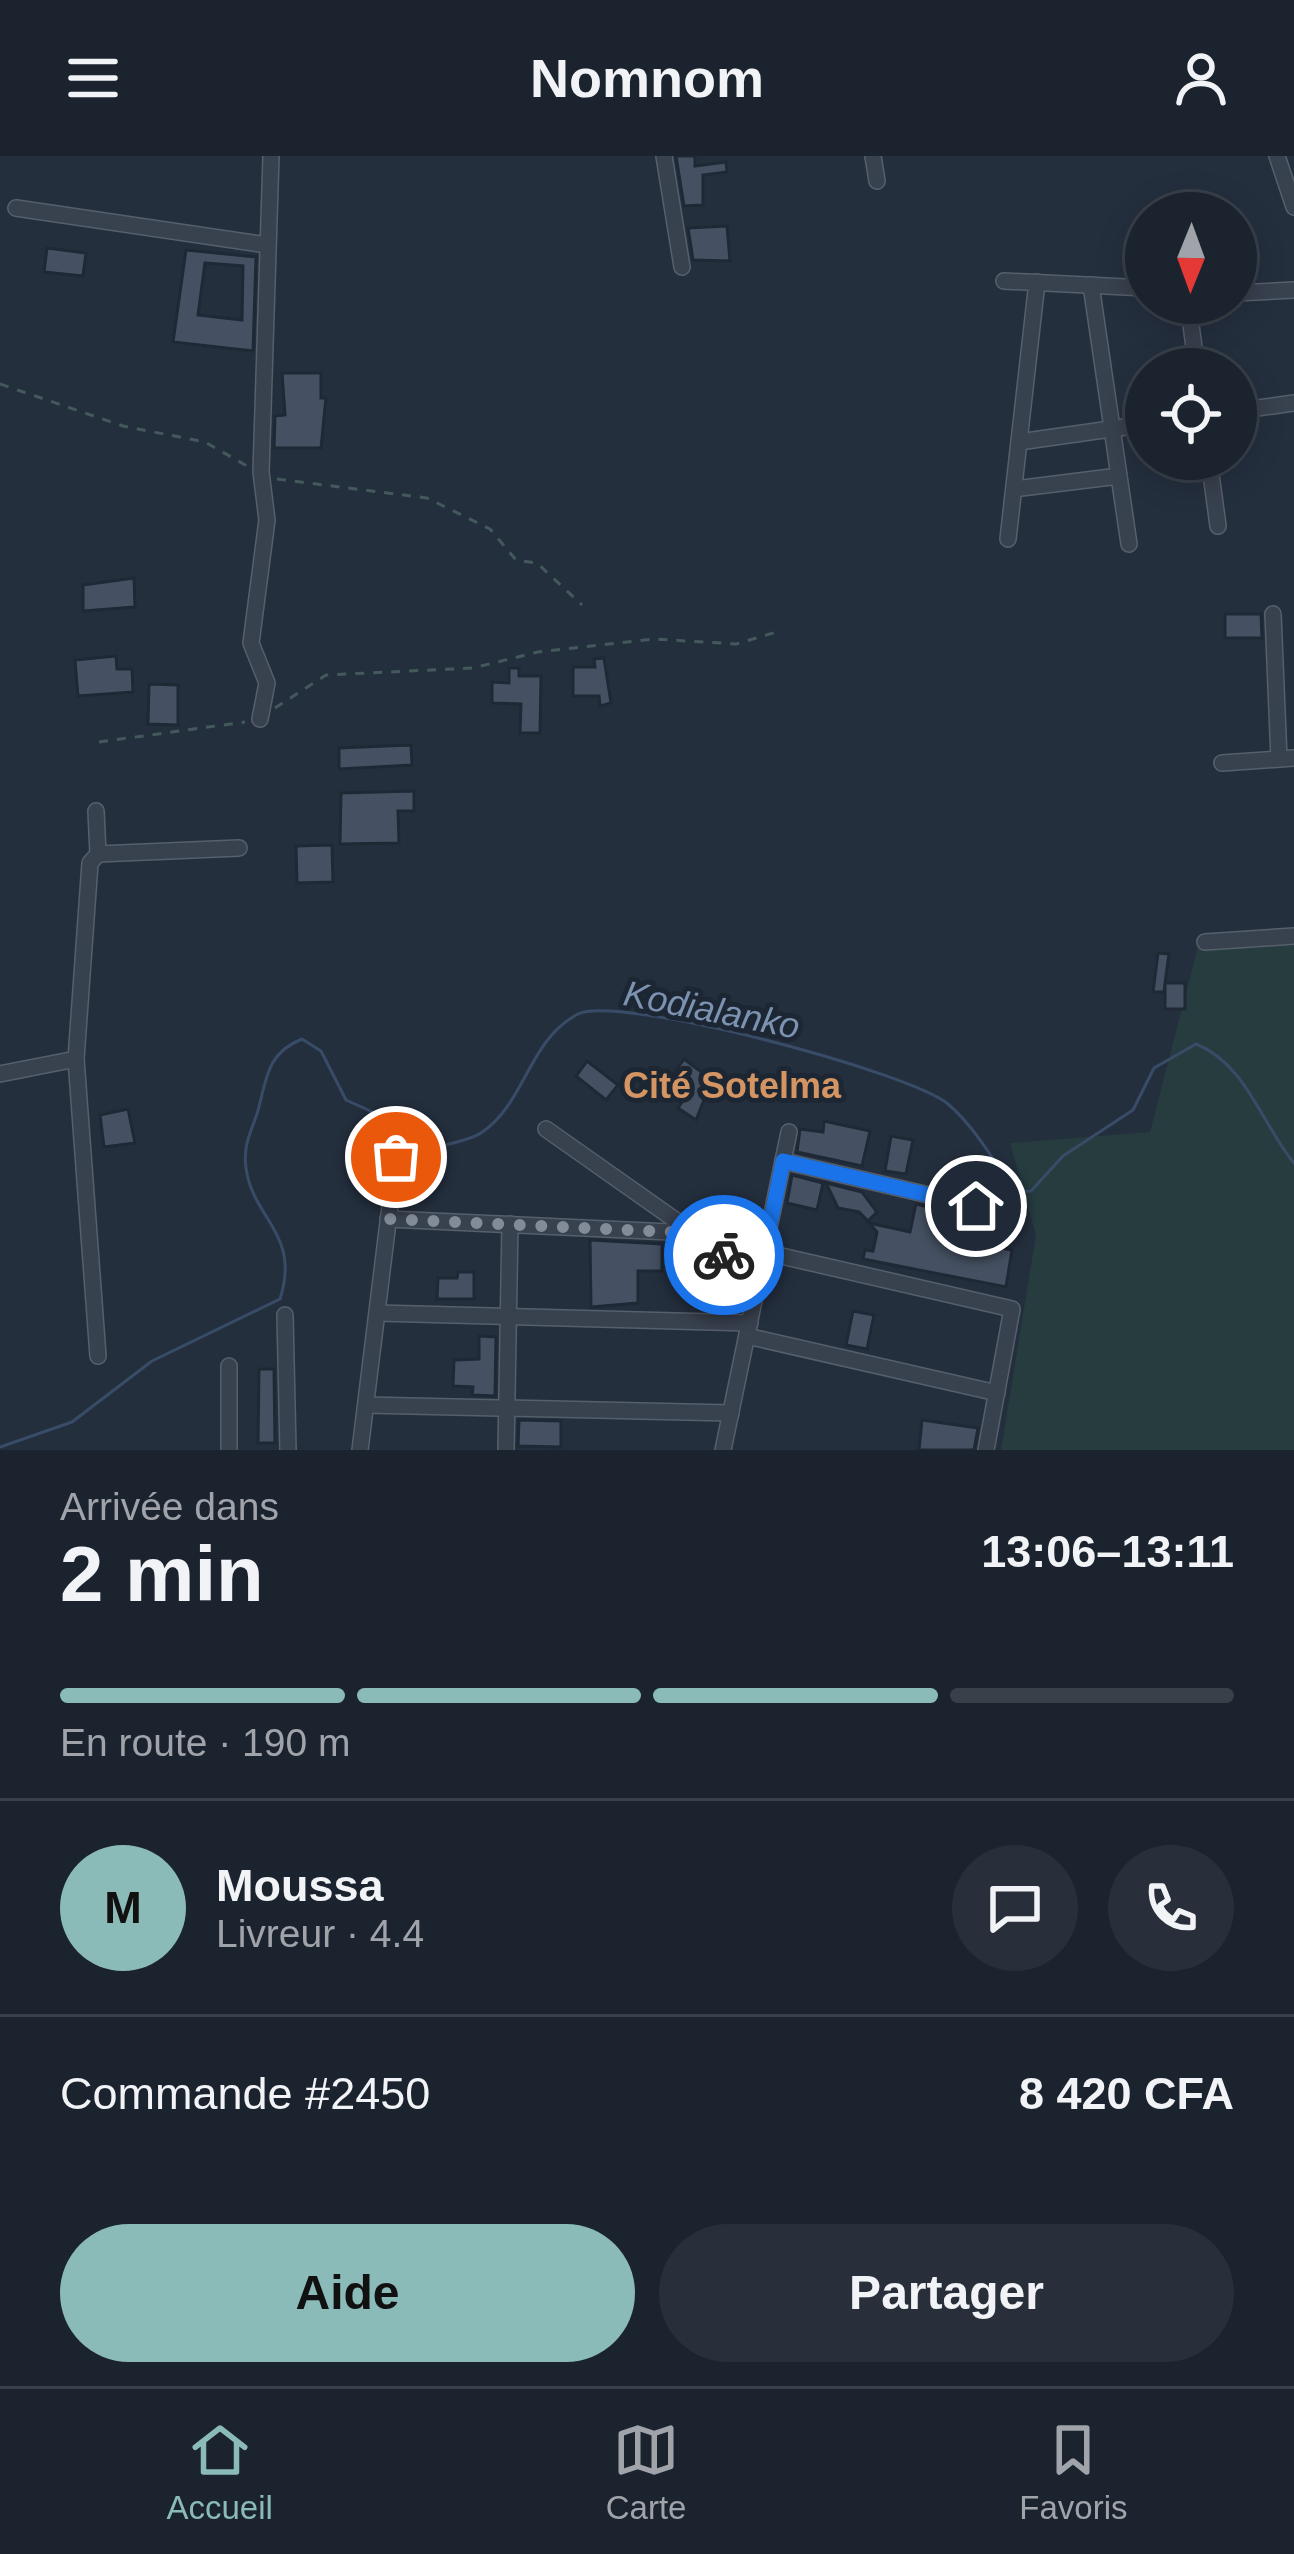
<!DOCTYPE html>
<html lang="fr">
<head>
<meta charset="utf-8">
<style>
	:root { --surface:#1b232e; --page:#282f3a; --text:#f1f3f6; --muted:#a0a4aa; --line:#39404a; --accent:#8bbbb9 }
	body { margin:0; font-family:Helvetica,sans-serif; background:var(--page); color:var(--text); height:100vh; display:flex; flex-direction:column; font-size:45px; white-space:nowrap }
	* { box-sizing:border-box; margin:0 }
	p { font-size:39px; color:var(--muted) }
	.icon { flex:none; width:66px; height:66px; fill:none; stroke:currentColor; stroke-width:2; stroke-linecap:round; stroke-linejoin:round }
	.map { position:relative; height:1294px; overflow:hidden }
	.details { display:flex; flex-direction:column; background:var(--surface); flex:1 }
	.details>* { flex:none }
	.needle { width:78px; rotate:181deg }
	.fabs { position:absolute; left:1125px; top:36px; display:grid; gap:24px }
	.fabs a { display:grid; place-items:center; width:132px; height:132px; border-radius:50%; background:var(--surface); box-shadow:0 6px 30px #0003,0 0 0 3px var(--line); font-size:60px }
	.pin { position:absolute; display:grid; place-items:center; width:102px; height:102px; color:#fff; margin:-51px; border:6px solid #fff; border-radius:50%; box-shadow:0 3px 12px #0007 }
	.courier { position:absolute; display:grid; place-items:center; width:120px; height:120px; margin:-60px; border:9px solid #1a73e8; border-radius:50%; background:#fff; color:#222; box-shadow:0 3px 15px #0007 }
	.headline em { font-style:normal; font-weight:700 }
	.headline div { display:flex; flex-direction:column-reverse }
	.headline { display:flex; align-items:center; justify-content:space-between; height:204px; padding:0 60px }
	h1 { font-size:78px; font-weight:700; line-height:90px }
	.bar { display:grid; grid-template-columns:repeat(4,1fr); gap:18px 12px; align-content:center; height:144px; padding:0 60px }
	.bar i { height:15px; border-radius:9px; background:var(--line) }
	.bar .on { background:var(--accent) }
	.bar p { grid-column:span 4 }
	.line { display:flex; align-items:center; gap:30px; padding:0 60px; border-top:3px solid var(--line) }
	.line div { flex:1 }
	.round { display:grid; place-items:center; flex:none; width:126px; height:126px; border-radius:63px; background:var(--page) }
	.cta { display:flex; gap:24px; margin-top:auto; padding:24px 60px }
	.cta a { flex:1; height:138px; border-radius:72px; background:var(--accent); color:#111; font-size:48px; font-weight:700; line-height:138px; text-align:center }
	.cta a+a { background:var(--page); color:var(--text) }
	header { display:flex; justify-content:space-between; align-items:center; height:156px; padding:0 60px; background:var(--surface); font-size:54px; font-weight:700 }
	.tab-bar { display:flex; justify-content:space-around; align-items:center; height:168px; border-top:3px solid var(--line); background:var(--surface); font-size:33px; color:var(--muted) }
	.tab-bar a { display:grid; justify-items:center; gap:6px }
	.tab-bar .on { color:var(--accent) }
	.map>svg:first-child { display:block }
</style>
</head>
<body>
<header><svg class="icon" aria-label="menu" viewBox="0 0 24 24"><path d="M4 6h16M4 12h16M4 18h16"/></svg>Nomnom<svg class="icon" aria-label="person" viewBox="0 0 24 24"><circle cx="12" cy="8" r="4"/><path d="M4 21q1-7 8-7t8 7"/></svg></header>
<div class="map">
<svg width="1294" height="1294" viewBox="0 0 1294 1294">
	<rect width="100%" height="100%" fill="#242f3e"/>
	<polygon fill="#263c3f" points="1201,779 1294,788 1294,1294 1001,1294 1036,1079 1010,987 1150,976"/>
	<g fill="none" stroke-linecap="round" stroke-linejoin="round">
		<path stroke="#394c67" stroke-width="3" d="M0,1291L72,1266L152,1205L280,1143C301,1077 253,1064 246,1012C243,990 250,978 257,958C267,924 265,898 302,883L321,895L346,944L446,989C456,986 472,983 481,977C526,947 528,884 578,858C618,838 910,916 948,948C975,971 995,1006 1014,1036L1031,1035L1063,1000L1133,954L1154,912L1196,888C1246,908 1261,967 1294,1007"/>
	</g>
	<g fill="#455162" stroke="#1f2835" stroke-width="3" fill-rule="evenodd">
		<polygon points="676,0 695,0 695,10 726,6 727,16 703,19 703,49 684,50"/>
		<polygon points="727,70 730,105 693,104 688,72"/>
		<polygon points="47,92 86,97 83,120 44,116"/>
		<path d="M186,94L256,101L253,195L173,186ZM205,107L243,110L242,164L198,159Z"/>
		<polygon points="282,217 321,217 321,242 326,242 321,292 274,292 275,260 285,259"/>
		<polygon points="134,422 135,451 83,455 83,429"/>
		<polygon points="1225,458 1261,458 1262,482 1225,482"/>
		<polygon points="116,500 117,513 132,513 133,536 78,540 75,504"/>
		<polygon points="604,502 611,547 600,550 599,540 573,540 573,511 595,511 594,503"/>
		<polygon points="509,512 519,512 519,520 541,520 540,577 520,577 521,548 492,547 492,526 509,527"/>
		<polygon points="149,528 178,529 178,569 148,568"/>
		<polygon points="411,589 412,609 339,613 339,592"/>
		<polygon points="414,635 414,655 398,655 399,687 340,688 341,637"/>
		<polygon points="332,689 333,726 297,727 296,690"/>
		<polygon points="1158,797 1169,798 1165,827 1185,827 1185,853 1165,853 1165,828 1164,836 1153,836"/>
		<polygon points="684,903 712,924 696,964 678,952 691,933 672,919"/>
		<polygon points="587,905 618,929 606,944 576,920"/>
		<polygon points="128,953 135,987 104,991 100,959"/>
		<polygon points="824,965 870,975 862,1010 797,996 800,973 823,976"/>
		<polygon points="891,980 913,984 906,1018 885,1015"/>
		<polygon points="792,1019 823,1027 817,1054 787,1047"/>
		<polygon points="826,1027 862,1036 877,1056 868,1065 859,1056 838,1052"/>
		<polygon points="739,1043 760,1057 748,1092 723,1076"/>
		<polygon points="916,1048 944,1055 936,1079 1012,1094 1006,1131 863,1103 865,1094 873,1095 877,1076 869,1067 910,1076"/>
		<polygon points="590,1084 662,1088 662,1115 638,1115 638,1147 591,1151"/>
		<polygon points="458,1116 474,1116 474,1143 437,1143 438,1122 457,1122"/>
		<polygon points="853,1155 874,1159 867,1193 846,1189"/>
		<polygon points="479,1180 496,1181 495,1240 472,1239 473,1231 453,1230 454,1204 479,1203"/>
		<polygon points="259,1213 274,1213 275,1287 258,1287"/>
		<polygon points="519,1264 561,1265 561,1291 518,1290"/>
		<polygon points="922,1264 978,1272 974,1294 919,1294"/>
	</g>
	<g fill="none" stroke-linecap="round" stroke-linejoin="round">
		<defs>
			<g id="street">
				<polyline points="664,0 682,111"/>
				<polyline points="873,0 877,25"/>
				<polyline points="1277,0 1294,51"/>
				<polyline points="16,52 267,89"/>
				<polyline points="1004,125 1146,132"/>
				<polyline points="1091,129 1129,388"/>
				<polyline points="1236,137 1294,134"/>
				<polyline points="1188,147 1197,213"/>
				<polyline points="1236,255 1294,247"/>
				<polyline points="1019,286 1146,268"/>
				<polyline points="1209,303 1218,370"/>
				<polyline points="1014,333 1119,320"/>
				<polyline points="1008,383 1037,126"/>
				<polyline points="1273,458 1279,603"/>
				<polyline points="260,563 267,527 251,487 267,364 261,316 271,0"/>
				<polyline points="1222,607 1294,602"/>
				<polyline points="98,698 239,692"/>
				<polyline points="1205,786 1294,780"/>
				<polyline points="76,903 98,1200"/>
				<polyline points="0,918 76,903 90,707 98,698 96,655"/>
				<polyline points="546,973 759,1123"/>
				<polyline points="783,1005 976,1050"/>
				<polyline points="388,1063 692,1077"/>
				<polyline points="764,1096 1012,1153 986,1294"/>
				<polyline points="377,1157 750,1167"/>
				<polyline points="285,1159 288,1294"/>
				<polyline points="747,1180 997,1237"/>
				<polyline points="229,1210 229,1294"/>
				<polyline points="366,1249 731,1257"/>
				<polyline points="360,1294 396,1001"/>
				<polyline points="506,1294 510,1068"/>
				<polyline points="723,1294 789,976"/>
			</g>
		</defs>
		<use href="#street" stroke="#565f6c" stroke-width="18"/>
		<g stroke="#44595c" stroke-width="3" stroke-dasharray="9 9" stroke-linecap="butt">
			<polyline points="0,228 123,270 205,286 247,310"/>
			<polyline points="277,323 427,342 490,373 516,404 537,407 582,449"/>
			<polyline points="275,552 326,519 473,512 538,496 654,483 736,488 780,475"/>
			<polyline points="99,586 245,566"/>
		</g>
		<use href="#street" stroke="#38414e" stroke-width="15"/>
	</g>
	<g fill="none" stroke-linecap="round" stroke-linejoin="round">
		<polyline stroke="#828b98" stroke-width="12" stroke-dasharray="0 21.6" points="396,1001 388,1063 692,1077 724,1099"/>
		<polyline stroke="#1a73e8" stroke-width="15" points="724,1099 759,1123 783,1005 976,1050"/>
	</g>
	<g text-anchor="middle" stroke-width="10" stroke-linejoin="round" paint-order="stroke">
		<g font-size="36" font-style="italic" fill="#7c92b1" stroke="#1d2633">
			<text transform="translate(712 853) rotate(11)" y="13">Kodialanko</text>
		</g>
		<g font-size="36" font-weight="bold" fill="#d59563" stroke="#1d2633">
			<text x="732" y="942">Cité Sotelma</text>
		</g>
	</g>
</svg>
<div class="fabs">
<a><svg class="needle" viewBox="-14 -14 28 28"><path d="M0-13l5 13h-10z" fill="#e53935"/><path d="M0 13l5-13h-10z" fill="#a0a4aa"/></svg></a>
<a><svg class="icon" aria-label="locate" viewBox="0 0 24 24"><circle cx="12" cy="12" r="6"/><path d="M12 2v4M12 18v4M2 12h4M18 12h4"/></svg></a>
</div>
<div class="pin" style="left:396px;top:1001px;background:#ea580c"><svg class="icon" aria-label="bag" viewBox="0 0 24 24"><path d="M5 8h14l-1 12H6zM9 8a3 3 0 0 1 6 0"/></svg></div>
<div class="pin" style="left:976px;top:1050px;background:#1f2937"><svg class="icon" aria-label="home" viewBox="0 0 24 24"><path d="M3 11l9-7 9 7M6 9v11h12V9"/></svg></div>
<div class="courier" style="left:724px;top:1099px"><svg class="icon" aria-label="bike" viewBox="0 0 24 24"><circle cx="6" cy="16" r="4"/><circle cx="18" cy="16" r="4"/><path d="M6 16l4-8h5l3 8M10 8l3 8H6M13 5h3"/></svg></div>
</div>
<section class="details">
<div class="headline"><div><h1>2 min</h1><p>Arrivée dans</p></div><em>13:06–13:11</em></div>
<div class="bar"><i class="on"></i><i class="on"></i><i class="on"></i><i></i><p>En route · 190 m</p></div>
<div class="line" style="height:216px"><b class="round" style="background:var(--accent);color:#111">M</b><div><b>Moussa</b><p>Livreur · 4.4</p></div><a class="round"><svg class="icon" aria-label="chat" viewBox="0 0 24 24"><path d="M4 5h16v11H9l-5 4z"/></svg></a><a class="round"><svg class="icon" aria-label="phone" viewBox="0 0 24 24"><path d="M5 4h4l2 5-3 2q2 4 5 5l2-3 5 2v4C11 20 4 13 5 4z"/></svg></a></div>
<div class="line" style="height:156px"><div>Commande #2450</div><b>8 420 CFA</b></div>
<div class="cta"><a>Aide</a><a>Partager</a></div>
</section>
<nav class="tab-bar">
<a class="on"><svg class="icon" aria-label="home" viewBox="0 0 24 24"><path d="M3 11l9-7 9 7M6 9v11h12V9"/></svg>Accueil</a>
<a><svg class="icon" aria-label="map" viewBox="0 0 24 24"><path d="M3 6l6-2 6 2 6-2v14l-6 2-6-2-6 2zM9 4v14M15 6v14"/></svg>Carte</a>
<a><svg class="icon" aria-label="saved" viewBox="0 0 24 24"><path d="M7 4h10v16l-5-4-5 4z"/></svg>Favoris</a>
</nav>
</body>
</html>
